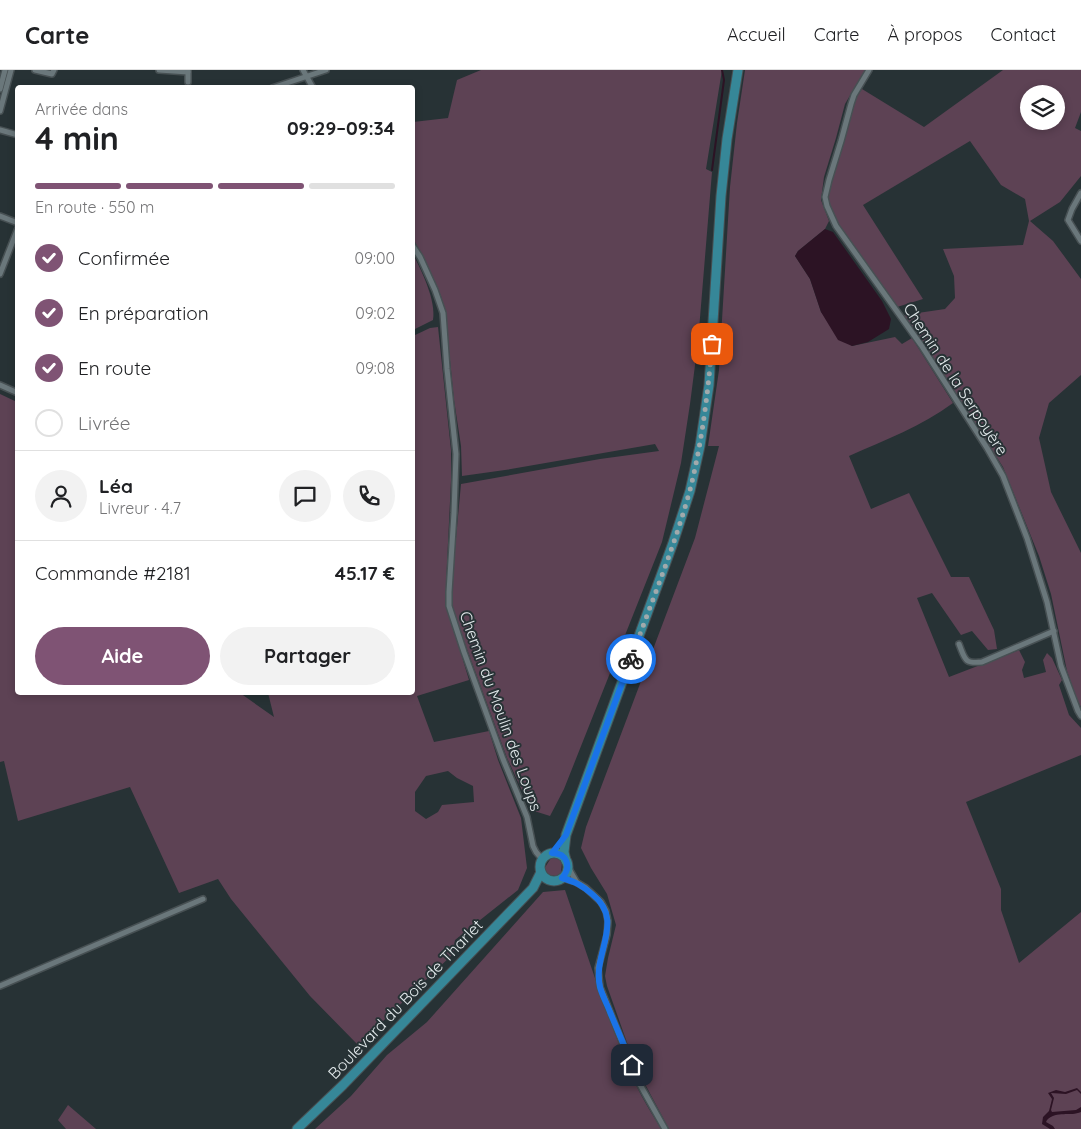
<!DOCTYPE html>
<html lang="fr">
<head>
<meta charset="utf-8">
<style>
	:root { --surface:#fff; --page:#f2f2f2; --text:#202124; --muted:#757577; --line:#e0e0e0; --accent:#7f5374 }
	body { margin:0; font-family:Quicksand,sans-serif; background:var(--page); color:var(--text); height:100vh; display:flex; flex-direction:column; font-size:19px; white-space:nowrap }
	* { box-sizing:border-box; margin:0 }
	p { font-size:16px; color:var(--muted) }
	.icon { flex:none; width:28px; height:28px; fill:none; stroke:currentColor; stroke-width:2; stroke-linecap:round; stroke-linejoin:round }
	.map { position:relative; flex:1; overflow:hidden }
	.panel { position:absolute; left:15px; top:15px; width:400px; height:610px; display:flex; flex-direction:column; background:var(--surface); border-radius:5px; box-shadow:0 2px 8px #0003 }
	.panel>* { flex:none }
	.controls { position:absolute; left:1020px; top:15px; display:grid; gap:10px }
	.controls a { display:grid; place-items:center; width:45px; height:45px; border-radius:50%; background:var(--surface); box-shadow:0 2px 8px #0003; font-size:25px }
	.pin { position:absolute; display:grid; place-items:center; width:42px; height:42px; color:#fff; margin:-21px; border-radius:10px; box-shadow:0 2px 8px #0006 }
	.courier { position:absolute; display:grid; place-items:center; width:50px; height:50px; margin:-25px; border:4px solid #1a73e8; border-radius:50%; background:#fff; color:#222; box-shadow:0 1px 6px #0007 }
	.headline em { font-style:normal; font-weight:700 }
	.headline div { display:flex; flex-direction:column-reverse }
	.headline { display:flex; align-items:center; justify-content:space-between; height:85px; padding:0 20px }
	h1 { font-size:32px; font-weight:700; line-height:38px }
	.bar { display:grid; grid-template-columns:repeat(4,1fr); gap:8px 5px; align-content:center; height:60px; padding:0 20px }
	.bar i { height:6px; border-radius:4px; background:var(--line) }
	.bar .active { background:var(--accent) }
	.bar p { grid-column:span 4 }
	.line { display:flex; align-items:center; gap:12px; padding:0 20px; border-top:1px solid var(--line) }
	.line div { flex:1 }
	.round { display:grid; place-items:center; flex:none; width:52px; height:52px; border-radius:26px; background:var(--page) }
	ol { padding:0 20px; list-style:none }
	li { display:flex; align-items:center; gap:15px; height:55px }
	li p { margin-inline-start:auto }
	li .icon { padding:5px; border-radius:50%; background:var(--accent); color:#fff; stroke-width:4 }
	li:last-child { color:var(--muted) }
	li i { width:28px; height:28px; border:2px solid var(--line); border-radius:50% }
	.primary-button { display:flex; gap:10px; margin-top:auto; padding:10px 20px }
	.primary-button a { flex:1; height:58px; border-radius:30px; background:var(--accent); color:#fff; font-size:20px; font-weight:700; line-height:58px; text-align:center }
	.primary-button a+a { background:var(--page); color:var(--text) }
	header { display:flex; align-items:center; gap:30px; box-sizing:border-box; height:70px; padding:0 25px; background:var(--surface); border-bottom:1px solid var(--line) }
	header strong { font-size:24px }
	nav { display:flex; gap:28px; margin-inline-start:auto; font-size:18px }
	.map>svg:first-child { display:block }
</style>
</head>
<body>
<header>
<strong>Carte</strong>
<nav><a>Accueil</a><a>Carte</a><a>À propos</a><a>Contact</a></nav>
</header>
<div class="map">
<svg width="1081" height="1059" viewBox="0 0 1081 1059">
	<rect width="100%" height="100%" fill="#273235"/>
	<g fill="#5d4254" fill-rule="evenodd">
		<polygon points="481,0 722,0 706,99 712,102 698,272 690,334 681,393 662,472 564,719 550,746 531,740 507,688 450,533 461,414 600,389 659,381 655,374 505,400 462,406 461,376 454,330 446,250 441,226 423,186 413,169 413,52 448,48 457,10"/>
		<path d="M745,0H865L845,34L836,68L824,107L821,130L829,151L825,159L798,181L795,186L810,209L821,242L852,276L895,267L902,274L912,268L953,333C922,356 885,370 849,386L871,439L909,423L951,507H969L994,560L997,579L988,580L972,561L961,565L932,523L917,528L949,607L1019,580L1025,592L1022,600L1024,608L1046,602L1043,590L1047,583L1052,588L1062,610L1059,615L1069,645L1081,658V685L966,732L1001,819V840L1019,893L1081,842V1059H669L646,1016L630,981L607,916L605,906L608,888L616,855L607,824L591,798L581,778L586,757L695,468L719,376H708L719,300L730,117L737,53Z"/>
		<path d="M1003,0H1081V42L1075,58L1081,61V106L1060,132L1030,151L1053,171L1081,209V305L1049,333L1039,368L1051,422L1081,483V637L1077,630L1067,601L1051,524L1039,486L1003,397L917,262L904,245L945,239L955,228L954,206L943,179L1023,175L1029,151L1025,129L1001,115L970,71L863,135L923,229L897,237L837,152L829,136L828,128L831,108L846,63L853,32L862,19L924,57ZM1029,24H1056V51H1029Z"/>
		<path d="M413,184C422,202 436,230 433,250L413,260Z"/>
		<path d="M438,257L451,380V411L446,514L447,537L469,610L417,626L434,672L489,661L498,690L521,748L527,798L518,820L455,870L454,883L358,975L310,926L231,829L218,809L179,823L130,717L18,751L4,691L0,692V324L17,332L18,622L240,623L274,647L268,623L412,622L413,266L430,258ZM448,701L457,708L473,716L474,732L442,735L438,742L426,749L415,741V722L426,706Z"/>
		<polygon points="553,787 558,788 562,792 561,803 556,806 549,805 544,799 551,788"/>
		<path d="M565,820C588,886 608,952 636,1015C643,1030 653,1045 661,1059H315L351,1026L387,985L427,952L543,822Z"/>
		<polygon points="68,1035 96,1059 66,1059 58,1050"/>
	</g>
	<g fill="#2c1324">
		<polygon points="825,159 833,162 882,231 891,249 889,259 868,272 852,276 838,270 821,242 810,209 795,186 798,181"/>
		<path d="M1077,1018L1081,1022V1024L1077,1020L1066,1024L1051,1023L1054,1028L1051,1040L1052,1042L1076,1040L1081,1037V1042C1070,1047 1057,1040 1047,1050L1046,1052L1053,1056L1055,1059H1050L1042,1054L1043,1047L1049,1041L1052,1029L1048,1023L1056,1020L1065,1022Z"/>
	</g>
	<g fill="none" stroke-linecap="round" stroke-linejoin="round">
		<polyline stroke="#2c1324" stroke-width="2" points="712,100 724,10 722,0"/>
		<defs>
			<g id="street">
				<polyline points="35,0 52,4 54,0"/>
				<polyline points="159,0 188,2 188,0"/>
				<polyline points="303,0 313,18"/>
				<polyline points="869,0 854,25 851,34 841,71 829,110 825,127 827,136 836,156 921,275 987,378 1003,406 1027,468 1047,532 1061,596 1078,641 1081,646"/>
				<polyline points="188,12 188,2"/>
				<polyline points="272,18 326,0"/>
				<polyline points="0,19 5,0"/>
				<polyline points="0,41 11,0"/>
				<polyline points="0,60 18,65"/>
				<polyline points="1081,123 1072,139 1068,150 1081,171"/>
				<polyline points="0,146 18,153"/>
				<polyline points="412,175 420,187 435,220 443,243 447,299 456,384 454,443 449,522 449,536 464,582 503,689 527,747 533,776 536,782 542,789"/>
				<polyline points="0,204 18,158"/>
				<polyline points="0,315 18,323"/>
				<path d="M959,574C965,589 964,594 982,592L1054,561"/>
				<polyline points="568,797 576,811"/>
				<polyline points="562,808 576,812 586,818 601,832 606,841 608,851 607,865 598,898 600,917 638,1011 665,1059"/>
				<polyline points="0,916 203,829"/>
			</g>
			<g id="primary">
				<circle cx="554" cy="797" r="14"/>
				<polyline points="566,791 564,782 566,765 673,473 690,421 700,376 709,315 721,126 727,69 738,0"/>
				<polyline points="297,1059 343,1015 533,818 541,802"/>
			</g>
		</defs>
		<use href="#street" stroke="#475053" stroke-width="8"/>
		<use href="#primary" stroke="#475053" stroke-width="11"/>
		<use href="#street" stroke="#6a777b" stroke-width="5"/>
		<use href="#primary" stroke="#368798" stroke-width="9"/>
	</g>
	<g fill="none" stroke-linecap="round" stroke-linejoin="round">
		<path stroke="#a1aaac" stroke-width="5" stroke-dasharray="0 9" d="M631,589C651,533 674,478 690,420C702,372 708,323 712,274"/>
		<path stroke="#1a73e8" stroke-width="6" d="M631,589L566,765L552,783C567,783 572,797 562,808C576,812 581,815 592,824C626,851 592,883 600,917C602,925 607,934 610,942C617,959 625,977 632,995"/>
	</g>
	<g text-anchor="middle" stroke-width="4" stroke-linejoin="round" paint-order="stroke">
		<g font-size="16" fill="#e3eaec" stroke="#273235">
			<text transform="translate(956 309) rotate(57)" y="6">Chemin de la Serpoyère</text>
			<text transform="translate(501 641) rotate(70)" y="6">Chemin du Moulin des Loups</text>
			<text transform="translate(405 929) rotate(-46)" y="6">Boulevard du Bois de Tharlet</text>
		</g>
	</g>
</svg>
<div class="controls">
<a><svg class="icon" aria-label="layers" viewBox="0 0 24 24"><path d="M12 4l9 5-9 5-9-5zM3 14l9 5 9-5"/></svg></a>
</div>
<div class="pin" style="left:712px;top:274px;background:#ea580c"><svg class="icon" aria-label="bag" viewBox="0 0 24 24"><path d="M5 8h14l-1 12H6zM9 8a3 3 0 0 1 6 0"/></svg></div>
<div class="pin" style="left:632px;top:995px;background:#1f2937"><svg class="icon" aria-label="home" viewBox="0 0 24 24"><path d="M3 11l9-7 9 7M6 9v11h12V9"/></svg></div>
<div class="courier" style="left:631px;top:589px"><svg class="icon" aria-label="bike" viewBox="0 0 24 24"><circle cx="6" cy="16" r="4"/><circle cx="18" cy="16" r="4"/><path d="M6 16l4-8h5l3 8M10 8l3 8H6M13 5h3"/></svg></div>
<section class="panel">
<div class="headline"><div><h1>4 min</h1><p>Arrivée dans</p></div><em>09:29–09:34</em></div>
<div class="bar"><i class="active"></i><i class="active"></i><i class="active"></i><i></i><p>En route · 550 m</p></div>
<ol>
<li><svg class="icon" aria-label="check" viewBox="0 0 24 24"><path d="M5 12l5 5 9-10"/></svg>Confirmée<p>09:00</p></li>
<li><svg class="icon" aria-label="check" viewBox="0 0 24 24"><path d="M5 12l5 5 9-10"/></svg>En préparation<p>09:02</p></li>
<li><svg class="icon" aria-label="check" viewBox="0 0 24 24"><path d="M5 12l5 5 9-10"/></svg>En route<p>09:08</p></li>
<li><i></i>Livrée</li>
</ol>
<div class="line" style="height:90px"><a class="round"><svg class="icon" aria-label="person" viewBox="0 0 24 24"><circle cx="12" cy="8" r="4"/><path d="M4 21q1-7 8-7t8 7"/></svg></a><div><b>Léa</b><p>Livreur · 4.7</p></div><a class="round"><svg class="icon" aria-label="chat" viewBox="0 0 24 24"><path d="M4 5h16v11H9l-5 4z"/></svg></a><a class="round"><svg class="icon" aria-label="phone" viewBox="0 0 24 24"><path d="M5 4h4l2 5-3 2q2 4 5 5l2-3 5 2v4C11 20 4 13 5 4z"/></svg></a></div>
<div class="line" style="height:65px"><div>Commande #2181</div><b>45.17 €</b></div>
<div class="primary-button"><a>Aide</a><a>Partager</a></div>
</section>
</div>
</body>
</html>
